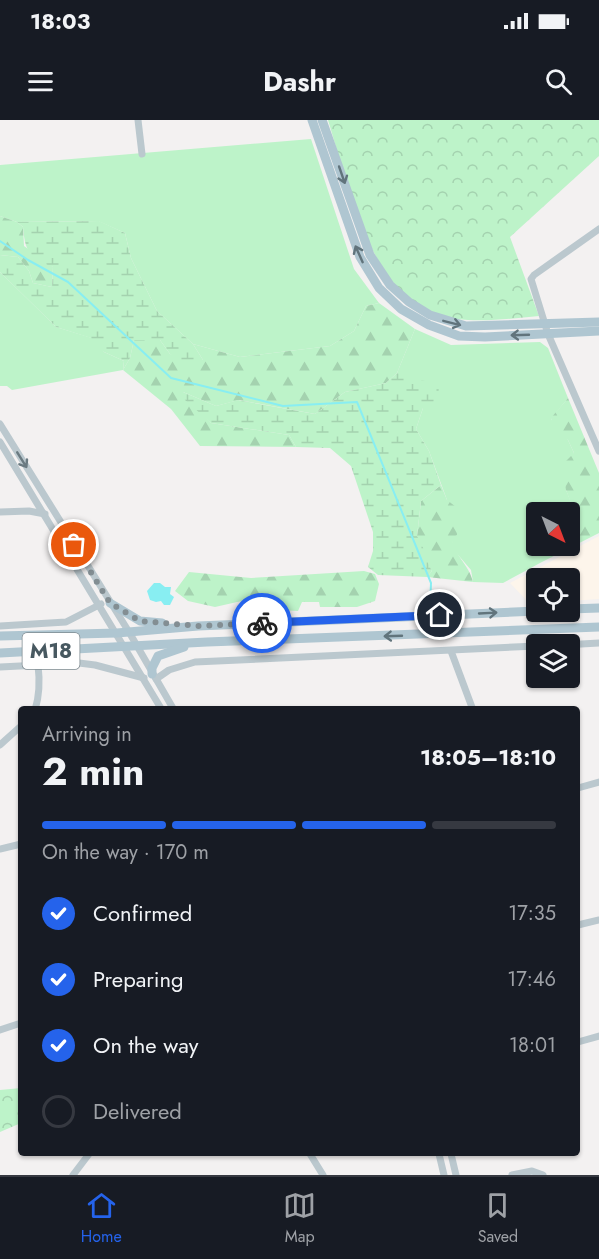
<!DOCTYPE html>
<html lang="en">
<head>
<meta charset="utf-8">
<style>
	:root { --surface:#171b24; --page:#242831; --text:#f1f3f6; --muted:#9ea1a6; --line:#363941; --accent:#2563eb }
	body { margin:0; font-family:Jost,sans-serif; background:var(--page); color:var(--text); height:100vh; display:flex; flex-direction:column; font-size:22px; white-space:nowrap }
	* { box-sizing:border-box; margin:0 }
	p { font-size:20px; color:var(--muted) }
	.icon { flex:none; width:33px; height:33px; fill:none; stroke:currentColor; stroke-width:2; stroke-linecap:round; stroke-linejoin:round }
	.map { position:relative; flex:1; overflow:hidden }
	.details { position:absolute; left:18px; top:586px; width:562px; height:450px; display:flex; flex-direction:column; background:var(--surface); border-radius:6px; box-shadow:0 2px 4px #0004 }
	.details>* { flex:none }
	.needle { width:39px; rotate:138deg }
	.fabs { position:absolute; left:526px; top:382px; display:grid; gap:12px }
	.fabs a { display:grid; place-items:center; width:54px; height:54px; border-radius:6px; background:var(--surface); box-shadow:0 2px 4px #0004; font-size:30px }
	.pin { position:absolute; display:grid; place-items:center; width:51px; height:51px; color:#fff; margin:-26px; border:3px solid #fff; border-radius:50%; box-shadow:0 2px 6px #0007 }
	.courier { position:absolute; display:grid; place-items:center; width:60px; height:60px; margin:-30px; border:4px solid #2563eb; border-radius:50%; background:#fff; color:#222; box-shadow:0 2px 8px #0007 }
	.headline em { font-style:normal; font-weight:700 }
	.headline div { display:flex; flex-direction:column-reverse }
	.headline { display:flex; align-items:center; justify-content:space-between; height:102px; padding:0 24px }
	h1 { font-size:39px; font-weight:700; line-height:45px }
	.bar { display:grid; grid-template-columns:repeat(4,1fr); gap:9px 6px; align-content:center; height:72px; padding:0 24px }
	.bar i { height:8px; border-radius:4px; background:var(--line) }
	.bar .on { background:var(--accent) }
	.bar p { grid-column:span 4 }
	ol { padding:0 24px; list-style:none }
	li { display:flex; align-items:center; gap:18px; height:66px }
	li p { margin-inline-start:auto }
	li .icon { padding:6px; border-radius:50%; background:var(--accent); color:#fff; stroke-width:4 }
	li:last-child { color:var(--muted) }
	li i { width:33px; height:33px; border:3px solid var(--line); border-radius:50% }
	.status { display:flex; justify-content:space-between; align-items:center; height:42px; padding:0 30px; background:var(--surface); direction:ltr }
	.status svg { height:16px; fill:currentColor }
	header { display:flex; justify-content:space-between; align-items:center; height:78px; padding:0 24px; background:var(--surface); font-size:27px; font-weight:700 }
	.tabs { display:flex; justify-content:space-around; align-items:center; height:84px; border-top:2px solid var(--line); background:var(--surface); font-size:16px; color:var(--muted) }
	.tabs a { display:grid; justify-items:center; gap:3px }
	.tabs .on { color:var(--accent) }
	.map>svg:first-child { display:block }
</style>
</head>
<body>
<div class="status"><b>18:03</b><svg viewBox="0 0 49 12"><path d="M0 12V9h3v3zM5 12V6h3v6zM10 12V3h3v9zM15 12V0h3v12zM26 1h20v11H26zM47 4h2v5h-2z"/></svg></div>
<header><svg class="icon" aria-label="menu" viewBox="0 0 24 24"><path d="M4 6h16M4 12h16M4 18h16"/></svg>Dashr<svg class="icon" aria-label="search" viewBox="0 0 24 24"><circle cx="10" cy="10" r="6"/><path d="M15 15l6 6"/></svg></header>
<div class="map">
<svg width="599" height="1055" viewBox="0 0 599 1055">
	<defs>
		<pattern id="forest-firs" width="22" height="20" patternUnits="userSpaceOnUse" patternTransform="scale(1.5)"><rect width="22" height="20" fill="#bdf3c9"/><path d="M5 1l3.5 6h-7zM16 11l3.5 6h-7z" fill="#a4d2af"/></pattern>
		<pattern id="wetland-marsh" width="20" height="14" patternUnits="userSpaceOnUse" patternTransform="scale(1.5)"><rect width="20" height="14" fill="#bdf3c9"/><path d="M1 5h8M5 5V1M11 12h8M15 12V8" fill="none" stroke="#a4d2af"/></pattern>
		<pattern id="park-crowns" width="20" height="18" patternUnits="userSpaceOnUse" patternTransform="scale(1.5)"><rect width="20" height="18" fill="#bdf3c9"/><path d="M2 6a3 3 0 1 1 6 0M12 15a3 3 0 1 1 6 0" fill="none" stroke="#a4d2af"/></pattern>
	</defs>
	<rect width="100%" height="100%" fill="#f3f1f1"/>
	<polygon fill="#fdf5eb" points="599,416 599,479 570,481 570,459 537,459 537,483 529,483 510,463"/>
	<g fill="#bdf3c9">
		<polygon points="311,19 354,149 379,183 366,186 354,211 330,226 240,237 193,224 157,191 131,138 125,113 98,101 17,102 0,96 0,45"/>
		<polygon points="0,152 56,207 92,218 104,232 124,241 123,250 12,270 7,266 0,266"/>
		<polygon points="415,209 451,225 540,222 548,228 568,278 551,299 568,320 574,333 566,370 577,397 570,400 570,393 537,393 537,426 540,426 540,443 503,463 473,462 471,450 453,429 447,380 429,331 416,309 423,288 397,253"/>
	</g>
	<g fill="url(#forest-firs)">
		<polygon points="0,96 17,102 23,107 24,126 53,147 52,167 33,163 29,151 18,137 0,135"/>
		<polygon points="379,183 415,209 397,253 386,263 345,272 315,294 239,280 216,286 183,272 211,303 289,315 296,327 200,326 171,289 123,250 130,238 134,220 160,220 170,234 203,240 193,224 240,237 330,226 354,211 366,186"/>
		<polygon points="568,278 599,353 599,413 540,443 540,426 570,426 570,400 576,397 566,370 562,345 574,333 568,320 554,312 551,298"/>
		<path d="M441,365L447,380L456,387L457,415L452,418C454,436 469,444 473,462L427,457L432,451L426,442L417,416L421,381Z"/>
		<polygon points="364,451 375,454 379,464 375,481 357,487 320,487 319,482 302,482 298,491 277,490 274,478 246,480 215,487 188,481 175,471 189,452 251,458"/>
	</g>
	<g fill="url(#wetland-marsh)">
		<path d="M99,101L125,113L131,138L157,191L193,224L203,240L192,247L170,234L160,220H134L130,238L123,250L124,241L104,232L93,225L91,218L56,207L0,152V135L18,137L29,151L33,163L52,167L53,147C30,139 25,132 23,107L17,102Z"/>
		<path d="M397,253L439,265L438,279L423,288L416,309L429,331L441,365L421,381L417,416C425,427 425,440 432,451L427,457L378,455L368,447L373,431V412L351,346L330,328L296,327L289,315L211,303L185,280L183,272L216,286L238,280L315,294L345,272L386,263Z"/>
	</g>
	<g fill="url(#park-crowns)">
		<path d="M328,0H599V36L510,117L539,196C506,199 467,205 435,194C368,169 347,61 328,0Z"/>
		<polygon points="21,968 21,1003 0,1012 0,970"/>
	</g>
	<polygon fill="#88eef2" points="154,463 160,463 165,467 171,467 170,474 174,477 170,485 164,485 161,481 156,482 150,480 147,471"/>
	<g fill="none" stroke-linecap="round" stroke-linejoin="round">
		<polyline stroke="#88eef2" stroke-width="2" points="0,121 28,140 68,162 171,258 283,286 357,282 431,463 430,488"/>
		<g stroke="#bbc8ce" stroke-width="7">
			<polyline points="138,0 142,34"/>
			<polyline points="599,109 534,155 531,159 548,214 599,331"/>
			<polyline points="0,304 129,512 174,590"/>
			<polyline points="0,322 162,590"/>
			<polyline points="0,392 29,391 45,394"/>
			<polyline points="0,506 66,502 101,484"/>
			<polyline points="564,525 599,523"/>
			<polyline points="451,531 473,590"/>
			<polyline points="0,547 79,543 95,545 144,558"/>
			<polyline points="156,559 169,550 195,542 537,526"/>
			<path d="M35,590C40,574 40,561 38,545"/>
			<polyline points="0,625 21,606"/>
			<polyline points="578,668 599,662"/>
			<polyline points="0,729 21,724"/>
			<polyline points="578,805 599,800"/>
			<polyline points="0,910 21,903"/>
			<polyline points="578,922 599,916"/>
			<polyline points="310,1034 323,1055"/>
			<polyline points="439,1034 444,1055"/>
			<polyline points="451,1034 456,1055"/>
			<polyline points="73,1055 89,1034"/>
			<polyline points="512,1055 532,1051 543,1055"/>
		</g>
		<g stroke="#afc6d1" stroke-width="9">
			<polyline points="312,0 360,137 379,168 401,189 429,205 459,216 485,217 599,211"/>
			<polyline points="322,0 370,135 390,165 409,182 430,195 466,206 599,202"/>
			<polyline points="110,483 140,501 162,503"/>
			<polyline points="570,489 599,488"/>
			<polyline points="0,516 117,513 198,506 537,491"/>
			<polyline points="0,533 207,522 599,507"/>
			<polyline points="152,554 152,548 158,536 184,527"/>
		</g>
	</g>
	<defs><path id="oneway-shaft" d="M-6 0H5M1.5-3L5.5 0L1.5 3" fill="none" stroke-width="1.6" stroke-linecap="round" stroke-linejoin="round" transform="scale(1.5)"/></defs>
	<g stroke="#61747c">
		<use href="#oneway-shaft" transform="translate(342 55) rotate(71)"/>
		<use href="#oneway-shaft" transform="translate(359 134) rotate(-114)"/>
		<use href="#oneway-shaft" transform="translate(452 203) rotate(14)"/>
		<use href="#oneway-shaft" transform="translate(520 215) rotate(178)"/>
		<use href="#oneway-shaft" transform="translate(488 493) rotate(-3)"/>
		<use href="#oneway-shaft" transform="translate(393 516) rotate(178)"/>
	</g>
	<use stroke="#6a7a81" href="#oneway-shaft" transform="translate(22 340) rotate(58)"/>
	<g fill="none" stroke-linecap="round" stroke-linejoin="round">
		<polyline stroke="#838e93" stroke-width="6" stroke-dasharray="0 10.8" points="74,425 110,483 140,501 198,506 262,503"/>
		<polyline stroke="#2563eb" stroke-width="8" points="262,503 440,495"/>
	</g>
	<g text-anchor="middle" stroke-width="5" stroke-linejoin="round" paint-order="stroke">
		<rect fill="#fff" stroke="#7e8a90" stroke-width="1.5" x="22.5" y="513" width="57" height="36" rx="4.5"/>
		<g font-size="21" font-weight="bold" fill="#475860">
			<text x="51" y="538">M18</text>
		</g>
	</g>
</svg>
<div class="fabs">
<a><svg class="needle" viewBox="-14 -14 28 28"><path d="M0-13l5 13h-10z" fill="#e53935"/><path d="M0 13l5-13h-10z" fill="#9ea1a6"/></svg></a>
<a><svg class="icon" aria-label="locate" viewBox="0 0 24 24"><circle cx="12" cy="12" r="6"/><path d="M12 2v4M12 18v4M2 12h4M18 12h4"/></svg></a>
<a><svg class="icon" aria-label="layers" viewBox="0 0 24 24"><path d="M12 4l9 5-9 5-9-5zM3 14l9 5 9-5"/></svg></a>
</div>
<div class="pin" style="left:74px;top:425px;background:#ea580c"><svg class="icon" aria-label="bag" viewBox="0 0 24 24"><path d="M5 8h14l-1 12H6zM9 8a3 3 0 0 1 6 0"/></svg></div>
<div class="pin" style="left:440px;top:495px;background:#1f2937"><svg class="icon" aria-label="home" viewBox="0 0 24 24"><path d="M3 11l9-7 9 7M6 9v11h12V9"/></svg></div>
<div class="courier" style="left:262px;top:503px"><svg class="icon" aria-label="bike" viewBox="0 0 24 24"><circle cx="6" cy="16" r="4"/><circle cx="18" cy="16" r="4"/><path d="M6 16l4-8h5l3 8M10 8l3 8H6M13 5h3"/></svg></div>
<section class="details">
<div class="headline"><div><h1>2 min</h1><p>Arriving in</p></div><em>18:05–18:10</em></div>
<div class="bar"><i class="on"></i><i class="on"></i><i class="on"></i><i></i><p>On the way · 170 m</p></div>
<ol>
<li><svg class="icon" aria-label="check" viewBox="0 0 24 24"><path d="M5 12l5 5 9-10"/></svg>Confirmed<p>17:35</p></li>
<li><svg class="icon" aria-label="check" viewBox="0 0 24 24"><path d="M5 12l5 5 9-10"/></svg>Preparing<p>17:46</p></li>
<li><svg class="icon" aria-label="check" viewBox="0 0 24 24"><path d="M5 12l5 5 9-10"/></svg>On the way<p>18:01</p></li>
<li><i></i>Delivered</li>
</ol>
</section>
</div>
<nav class="tabs">
<a class="on"><svg class="icon" aria-label="home" viewBox="0 0 24 24"><path d="M3 11l9-7 9 7M6 9v11h12V9"/></svg>Home</a>
<a><svg class="icon" aria-label="map" viewBox="0 0 24 24"><path d="M3 6l6-2 6 2 6-2v14l-6 2-6-2-6 2zM9 4v14M15 6v14"/></svg>Map</a>
<a><svg class="icon" aria-label="saved" viewBox="0 0 24 24"><path d="M7 4h10v16l-5-4-5 4z"/></svg>Saved</a>
</nav>
</body>
</html>
